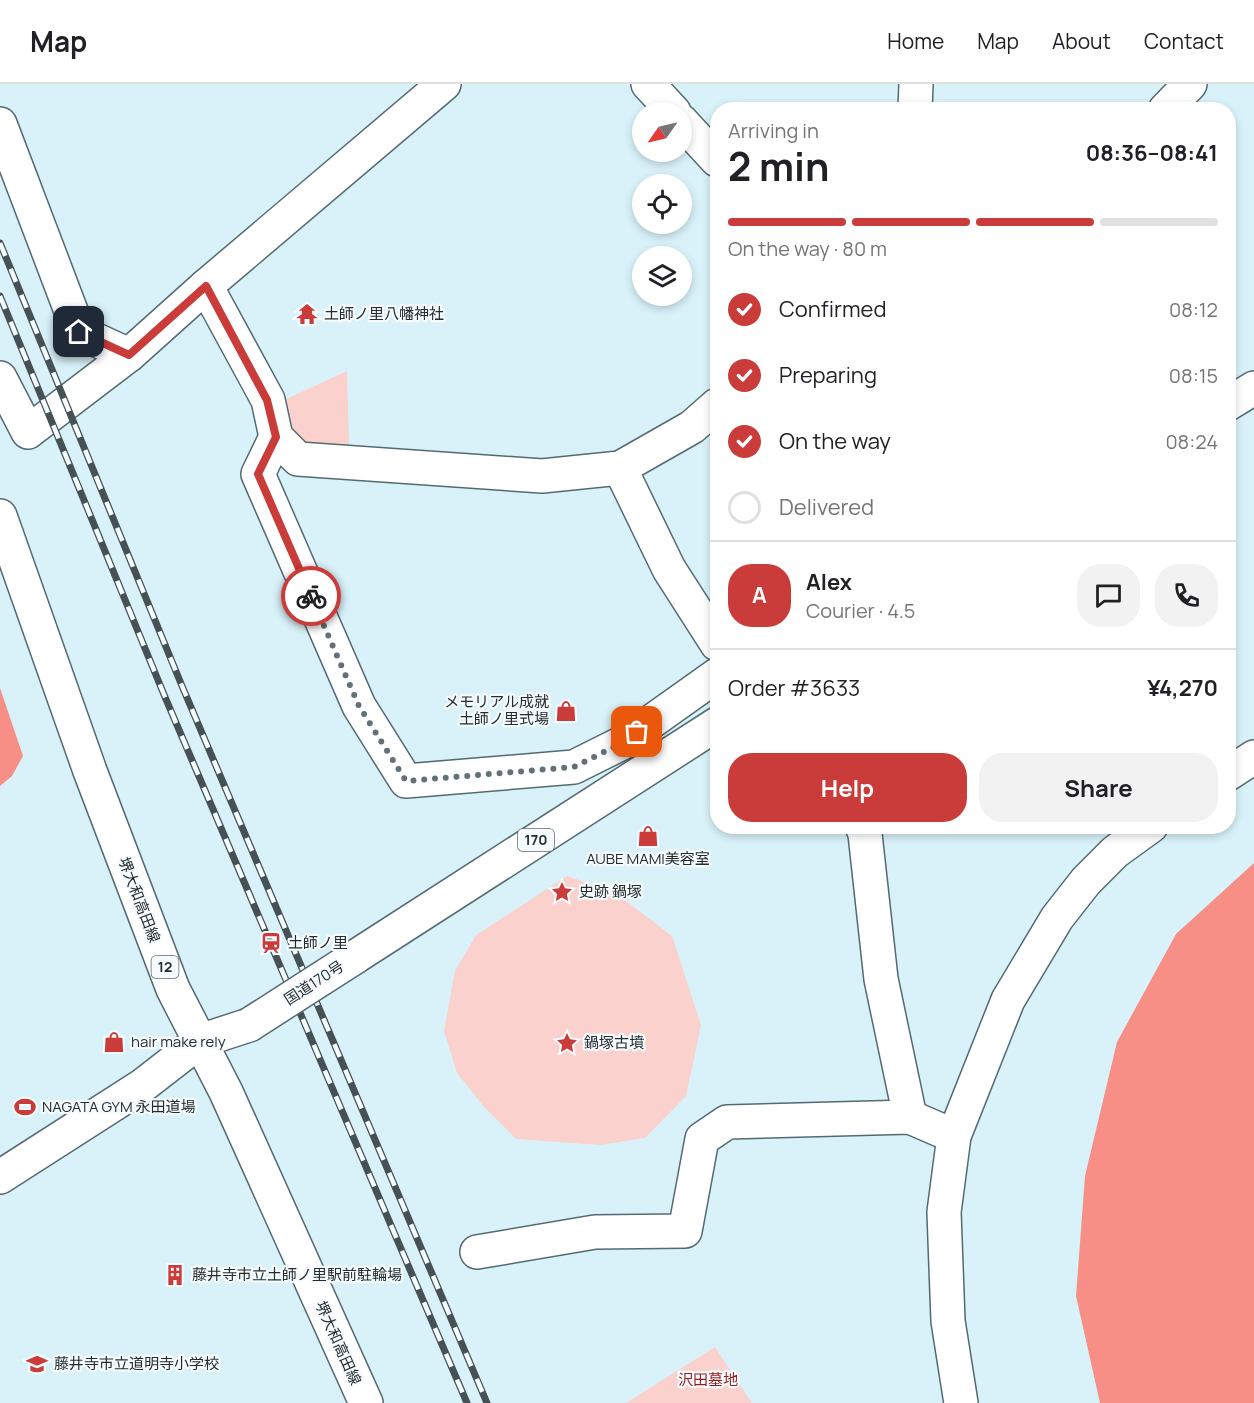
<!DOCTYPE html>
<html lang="en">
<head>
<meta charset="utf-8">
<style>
	:root { --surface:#fff; --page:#f2f2f2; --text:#202124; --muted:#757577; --line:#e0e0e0; --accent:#ca3c3a }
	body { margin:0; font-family:Manrope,"Noto Sans JP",sans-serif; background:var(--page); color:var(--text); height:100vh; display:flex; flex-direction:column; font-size:22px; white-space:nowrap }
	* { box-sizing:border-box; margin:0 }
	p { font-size:20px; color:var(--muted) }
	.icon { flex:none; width:33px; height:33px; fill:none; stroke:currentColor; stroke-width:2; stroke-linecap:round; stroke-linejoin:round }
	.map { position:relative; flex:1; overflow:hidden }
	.details { position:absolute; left:710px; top:18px; width:526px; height:732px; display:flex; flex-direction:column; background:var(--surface); border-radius:24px; box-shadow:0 3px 9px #0003 }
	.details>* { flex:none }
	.needle { width:39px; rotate:236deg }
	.controls { position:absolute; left:632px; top:18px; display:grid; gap:12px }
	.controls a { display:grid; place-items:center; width:60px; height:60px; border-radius:50%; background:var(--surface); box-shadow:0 3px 9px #0003; font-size:30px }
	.pin { position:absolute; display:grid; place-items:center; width:51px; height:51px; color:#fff; margin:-26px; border-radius:12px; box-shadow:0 3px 9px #0006 }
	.courier { position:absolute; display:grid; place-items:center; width:60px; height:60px; margin:-30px; border:4px solid #ca3c3a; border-radius:50%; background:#fff; color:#222; box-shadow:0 2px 8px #0007 }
	.summary em { font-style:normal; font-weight:700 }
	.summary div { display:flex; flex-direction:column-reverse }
	.summary { display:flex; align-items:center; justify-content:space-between; height:102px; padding:0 18px }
	h1 { font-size:39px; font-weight:700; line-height:45px }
	.bar { display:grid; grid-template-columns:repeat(4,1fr); gap:9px 6px; align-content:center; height:72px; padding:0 18px }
	.bar i { height:8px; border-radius:4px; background:var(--line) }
	.bar .on { background:var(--accent) }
	.bar p { grid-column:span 4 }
	.line { display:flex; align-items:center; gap:15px; padding:0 18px; border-top:2px solid var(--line) }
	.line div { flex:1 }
	.round { display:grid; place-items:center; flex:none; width:63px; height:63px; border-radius:24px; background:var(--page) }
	ol { padding:0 18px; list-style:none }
	li { display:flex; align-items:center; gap:18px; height:66px }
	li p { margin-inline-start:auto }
	li .icon { padding:6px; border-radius:50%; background:var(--accent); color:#fff; stroke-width:4 }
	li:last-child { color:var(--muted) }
	li i { width:33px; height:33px; border:3px solid var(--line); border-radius:50% }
	.cta { display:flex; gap:12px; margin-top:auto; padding:12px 18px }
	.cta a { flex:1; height:69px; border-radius:24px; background:var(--accent); color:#fff; font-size:24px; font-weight:700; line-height:69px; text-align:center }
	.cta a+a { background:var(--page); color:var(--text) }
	header { display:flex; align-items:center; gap:36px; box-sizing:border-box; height:84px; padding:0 30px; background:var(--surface); border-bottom:2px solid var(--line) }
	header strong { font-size:28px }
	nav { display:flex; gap:33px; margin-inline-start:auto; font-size:21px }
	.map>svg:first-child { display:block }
</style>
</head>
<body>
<header>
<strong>Map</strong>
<nav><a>Home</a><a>Map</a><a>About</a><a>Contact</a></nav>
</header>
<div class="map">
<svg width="1254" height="1319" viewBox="0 0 1254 1319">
	<rect width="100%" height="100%" fill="#d9f2fa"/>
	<g fill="#fad1cc">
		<polygon points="347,287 349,362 302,361 279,345 280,318"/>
		<polygon points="567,792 614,808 672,852 701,941 686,1012 645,1054 600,1061 516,1055 485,1024 457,989 444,947 455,887 476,851"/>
		<polygon points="715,1263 752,1319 626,1319"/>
	</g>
	<g fill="#f78f86">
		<polygon points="0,604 23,672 12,692 0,702"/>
		<polygon points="1254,779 1254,1319 1100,1319 1076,1212 1085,1092 1117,958 1176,850"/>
	</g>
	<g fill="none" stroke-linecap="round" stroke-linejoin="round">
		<defs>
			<g id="minor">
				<polyline points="648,0 674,28"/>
				<polyline points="915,26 916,0"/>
				<polyline points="1165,26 1190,0"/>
				<polyline points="681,37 717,76"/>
				<polyline points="0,40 79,248 129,271"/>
				<polyline points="206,202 268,316 276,353 298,375 542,392 620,384 692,343 717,321"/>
				<polyline points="0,294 28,348 129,271 206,202 444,0"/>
				<polyline points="276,353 258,390 359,622 406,697 574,683 620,660 717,591"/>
				<polyline points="620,384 669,485 717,560"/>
				<polyline points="1228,690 1254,673"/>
				<polyline points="862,742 865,750 881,895 910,1033"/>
				<polyline points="477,1168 595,1148 685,1147 702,1055 727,1038 910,1033 954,1052"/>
				<polyline points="961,1319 948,1237 944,1128 954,1052 1008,916 1057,834 1086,797 1115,768 1151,742"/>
			</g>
			<polyline id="major" points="0,432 90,687 173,905 226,1008 366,1319"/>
			<g id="highway">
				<polyline points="1228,320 1254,304"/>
				<polyline points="355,873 717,640"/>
				<polyline points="0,1093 142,1002 200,957 249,941"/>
			</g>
		</defs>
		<use href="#minor" stroke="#546a71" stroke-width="36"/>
		<use href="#major" stroke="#546a71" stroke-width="36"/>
		<use href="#highway" stroke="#546a71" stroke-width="36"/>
		<use href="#minor" stroke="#fff" stroke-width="33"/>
		<use href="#major" stroke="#fff" stroke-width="33"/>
		<use href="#highway" stroke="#fff" stroke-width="33"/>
		<defs>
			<g id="rail">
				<polyline points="0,159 182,602 487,1319"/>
				<polyline points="0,212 165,613 467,1319"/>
			</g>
		</defs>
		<use href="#rail" stroke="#455155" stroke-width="7"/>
		<use href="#rail" stroke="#f6fbfd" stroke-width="4.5" stroke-dasharray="14" stroke-linecap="butt"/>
		<defs>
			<polyline id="highway-bridge" points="249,941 355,873"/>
		</defs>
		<use href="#highway-bridge" stroke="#546a71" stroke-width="36" stroke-linecap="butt"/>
		<use href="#highway-bridge" stroke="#fff" stroke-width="33"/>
	</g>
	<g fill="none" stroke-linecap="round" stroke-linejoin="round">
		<polyline stroke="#637176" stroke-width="6" stroke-dasharray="0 10.8" points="311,512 359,622 406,697 574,683 620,660 637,648"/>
		<polyline stroke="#ca3c3a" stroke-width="8" points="79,248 129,271 206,202 267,316 276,353 258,390 311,512"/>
	</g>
	<defs>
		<symbol id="temple-bare" viewBox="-9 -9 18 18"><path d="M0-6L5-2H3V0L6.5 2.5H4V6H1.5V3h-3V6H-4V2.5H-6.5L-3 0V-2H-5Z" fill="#ca3c3a" stroke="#f6fbfd" stroke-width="2.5" paint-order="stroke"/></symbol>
		<symbol id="shop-bare" viewBox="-9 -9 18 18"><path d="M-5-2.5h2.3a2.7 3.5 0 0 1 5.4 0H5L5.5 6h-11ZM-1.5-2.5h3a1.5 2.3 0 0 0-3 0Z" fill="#ca3c3a" stroke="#f6fbfd" stroke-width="2.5" paint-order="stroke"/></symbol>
		<symbol id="sight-bare" viewBox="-9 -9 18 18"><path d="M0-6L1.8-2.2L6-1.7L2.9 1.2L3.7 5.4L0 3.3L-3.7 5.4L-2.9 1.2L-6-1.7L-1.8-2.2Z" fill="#ca3c3a" stroke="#f6fbfd" stroke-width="2.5" paint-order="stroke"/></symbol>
		<symbol id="station-bare" viewBox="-9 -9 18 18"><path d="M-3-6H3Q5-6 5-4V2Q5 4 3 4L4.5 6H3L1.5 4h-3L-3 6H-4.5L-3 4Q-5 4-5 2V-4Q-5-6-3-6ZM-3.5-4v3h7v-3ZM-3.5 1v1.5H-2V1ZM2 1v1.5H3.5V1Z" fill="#ca3c3a" stroke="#f6fbfd" stroke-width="2.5" paint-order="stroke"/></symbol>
		<symbol id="stadium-bare" viewBox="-9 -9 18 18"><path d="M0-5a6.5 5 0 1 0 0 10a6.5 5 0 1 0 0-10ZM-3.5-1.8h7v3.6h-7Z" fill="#ca3c3a" stroke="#f6fbfd" stroke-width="2.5" paint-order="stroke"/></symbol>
		<symbol id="building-bare" viewBox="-9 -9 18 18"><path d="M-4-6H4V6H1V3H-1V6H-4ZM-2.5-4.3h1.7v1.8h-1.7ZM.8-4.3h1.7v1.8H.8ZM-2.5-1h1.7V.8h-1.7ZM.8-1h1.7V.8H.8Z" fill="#ca3c3a" stroke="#f6fbfd" stroke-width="2.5" paint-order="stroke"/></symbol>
		<symbol id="school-bare" viewBox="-9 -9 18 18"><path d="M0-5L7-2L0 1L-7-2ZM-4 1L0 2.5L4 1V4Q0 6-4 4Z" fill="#ca3c3a" stroke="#f6fbfd" stroke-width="2.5" paint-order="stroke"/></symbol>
	</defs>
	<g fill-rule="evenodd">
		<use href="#temple-bare" x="292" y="215" width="30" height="30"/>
		<use href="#shop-bare" x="551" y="612" width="30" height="30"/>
		<use href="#shop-bare" x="633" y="737" width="30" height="30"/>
		<use href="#sight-bare" x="547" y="793" width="30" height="30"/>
		<use href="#station-bare" x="256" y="844" width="30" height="30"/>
		<use href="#shop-bare" x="99" y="943" width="30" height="30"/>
		<use href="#sight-bare" x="552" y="944" width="30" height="30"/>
		<use href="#stadium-bare" x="10" y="1008" width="30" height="30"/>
		<use href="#building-bare" x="160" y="1176" width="30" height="30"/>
		<use href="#school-bare" x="22" y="1265" width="30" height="30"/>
	</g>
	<g text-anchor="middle" stroke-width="4.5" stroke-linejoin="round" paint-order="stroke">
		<g fill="#f6fbfd" stroke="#626a6d" stroke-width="1.5">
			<rect x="518" y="745" width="36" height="22" rx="4.5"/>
			<rect x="151.5" y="872" width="27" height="22" rx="4.5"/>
		</g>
		<g font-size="14" font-weight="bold" fill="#232c2f">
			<text x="536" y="761">170</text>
			<text x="165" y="888">12</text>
		</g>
		<g font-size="15" fill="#232c2f" stroke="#f6fbfd" text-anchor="start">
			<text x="324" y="235">土師ノ里八幡神社</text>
			<text x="549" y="623" text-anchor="end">メモリアル成就<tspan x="549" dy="17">土師ノ里式場</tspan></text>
			<text x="648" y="780" text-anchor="middle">AUBE MAMI美容室</text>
			<text x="579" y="813">史跡 鍋塚</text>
			<text x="288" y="864">土師ノ里</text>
			<text x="131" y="963">hair make rely</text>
			<text x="584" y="964">鍋塚古墳</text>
			<text x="42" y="1028">NAGATA GYM 永田道場</text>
			<text x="192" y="1196">藤井寺市立土師ノ里駅前駐輪場</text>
			<text x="54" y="1285">藤井寺市立道明寺小学校</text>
		</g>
		<g font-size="15" fill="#232c2f" stroke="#f6fbfd">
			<text transform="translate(139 816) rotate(69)" y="5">堺大和高田線</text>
			<text transform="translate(314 899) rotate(-33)" y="5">国道170号</text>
			<text transform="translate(338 1259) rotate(66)" y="5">堺大和高田線</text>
		</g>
		<g font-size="15" fill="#971c1f" stroke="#f6fbfd">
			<text x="708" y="1301">沢田墓地</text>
		</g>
	</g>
</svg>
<div class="controls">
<a><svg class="needle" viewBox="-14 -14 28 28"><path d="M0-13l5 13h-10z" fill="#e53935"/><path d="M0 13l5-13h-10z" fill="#757577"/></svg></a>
<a><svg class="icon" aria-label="locate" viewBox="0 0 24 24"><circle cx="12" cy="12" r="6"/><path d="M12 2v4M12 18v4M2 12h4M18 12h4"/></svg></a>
<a><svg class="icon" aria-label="layers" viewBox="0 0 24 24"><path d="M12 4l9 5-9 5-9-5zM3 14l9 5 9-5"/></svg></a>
</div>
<div class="pin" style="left:637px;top:648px;background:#ea580c"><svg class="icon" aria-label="bag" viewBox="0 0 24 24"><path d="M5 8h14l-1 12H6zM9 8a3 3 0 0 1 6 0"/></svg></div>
<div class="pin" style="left:79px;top:248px;background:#1f2937"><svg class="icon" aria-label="home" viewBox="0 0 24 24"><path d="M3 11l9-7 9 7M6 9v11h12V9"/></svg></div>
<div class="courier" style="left:311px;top:512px"><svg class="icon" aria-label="bike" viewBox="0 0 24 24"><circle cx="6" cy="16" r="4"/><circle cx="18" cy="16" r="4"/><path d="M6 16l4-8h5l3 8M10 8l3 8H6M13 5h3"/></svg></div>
<section class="details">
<div class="summary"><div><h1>2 min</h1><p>Arriving in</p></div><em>08:36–08:41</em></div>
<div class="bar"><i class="on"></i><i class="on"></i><i class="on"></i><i></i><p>On the way · 80 m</p></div>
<ol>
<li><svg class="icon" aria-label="check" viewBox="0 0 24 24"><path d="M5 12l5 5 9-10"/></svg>Confirmed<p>08:12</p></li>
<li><svg class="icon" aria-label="check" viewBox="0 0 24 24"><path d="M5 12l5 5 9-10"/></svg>Preparing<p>08:15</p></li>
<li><svg class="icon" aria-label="check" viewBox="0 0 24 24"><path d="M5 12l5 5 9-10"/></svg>On the way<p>08:24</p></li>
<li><i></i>Delivered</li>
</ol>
<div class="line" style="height:108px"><b class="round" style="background:var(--accent);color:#fff">A</b><div><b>Alex</b><p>Courier · 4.5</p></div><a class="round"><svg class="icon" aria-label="chat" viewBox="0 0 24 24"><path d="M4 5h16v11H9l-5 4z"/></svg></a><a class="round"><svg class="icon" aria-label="phone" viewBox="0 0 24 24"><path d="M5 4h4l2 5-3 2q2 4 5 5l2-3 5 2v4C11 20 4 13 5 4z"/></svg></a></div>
<div class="line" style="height:78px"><div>Order #3633</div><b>¥4,270</b></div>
<div class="cta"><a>Help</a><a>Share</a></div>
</section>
</div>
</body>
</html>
